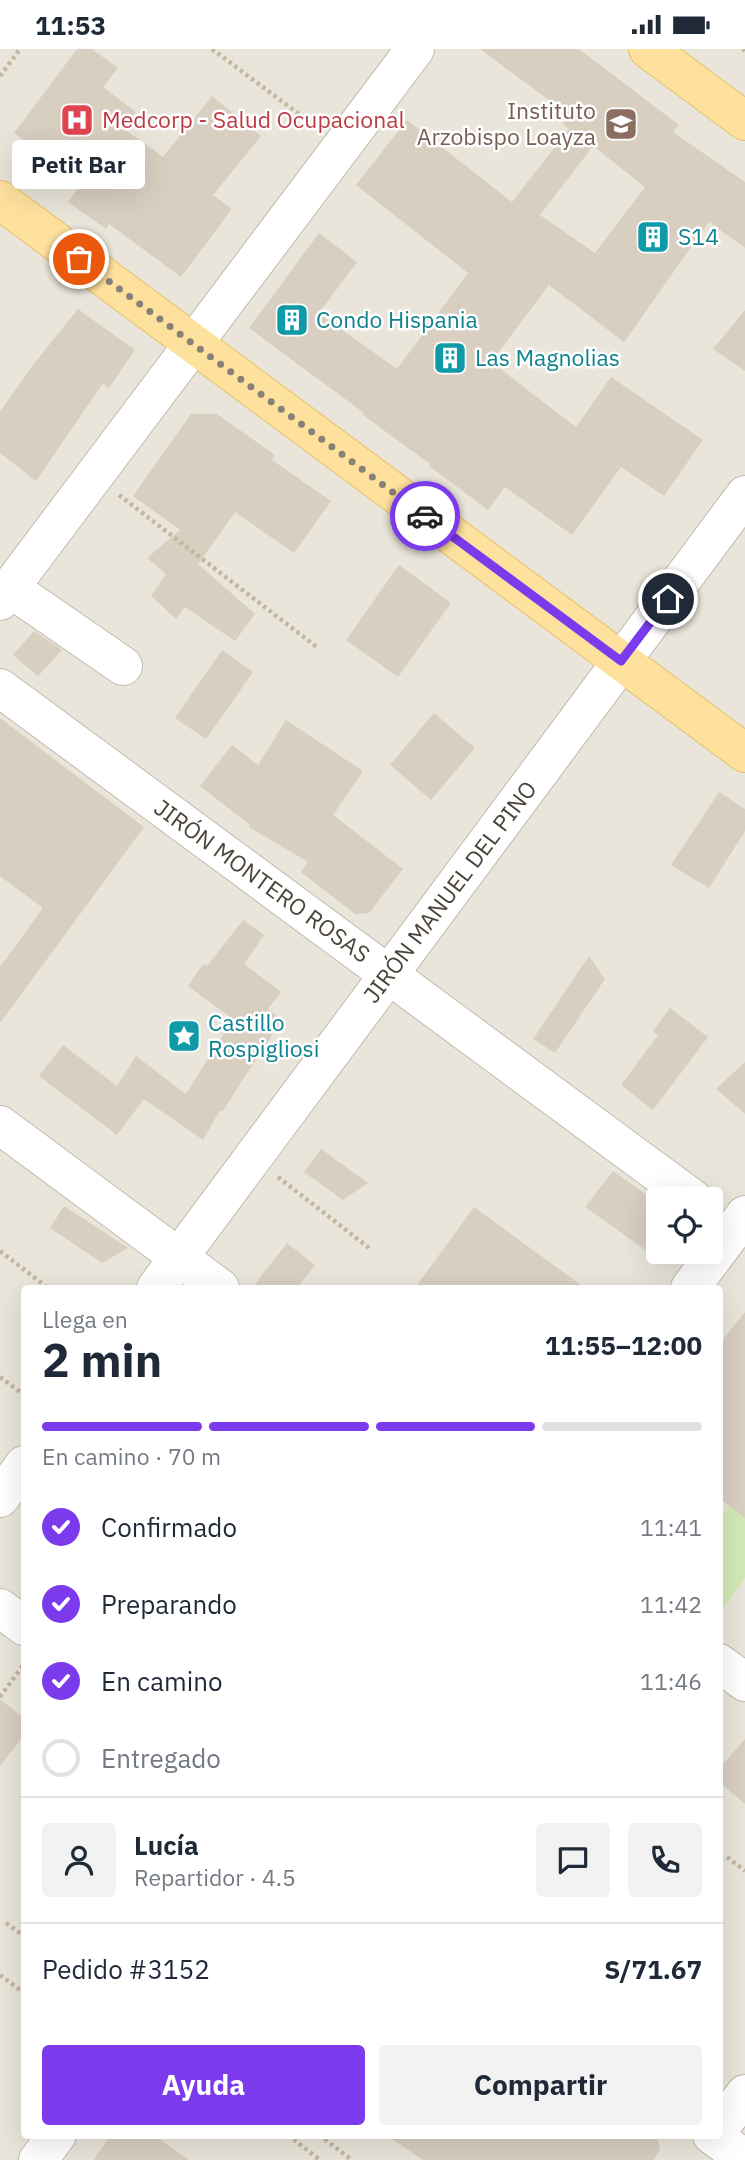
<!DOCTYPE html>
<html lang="es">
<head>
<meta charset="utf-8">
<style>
	:root { --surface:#fff; --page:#f2f2f3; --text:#1f2937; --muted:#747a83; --line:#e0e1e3; --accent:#7c3aed }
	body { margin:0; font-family:"IBM Plex Sans",sans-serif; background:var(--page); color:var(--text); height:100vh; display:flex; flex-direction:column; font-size:26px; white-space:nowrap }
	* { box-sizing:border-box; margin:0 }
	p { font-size:23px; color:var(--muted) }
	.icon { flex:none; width:38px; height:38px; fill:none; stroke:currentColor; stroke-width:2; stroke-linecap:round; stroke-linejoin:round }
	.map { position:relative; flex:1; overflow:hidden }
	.side { position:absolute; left:21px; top:1236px; width:702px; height:854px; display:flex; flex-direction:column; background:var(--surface); border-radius:7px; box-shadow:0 7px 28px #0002 }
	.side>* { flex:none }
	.fabs { position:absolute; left:646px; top:1138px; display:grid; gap:14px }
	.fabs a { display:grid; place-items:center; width:77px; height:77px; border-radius:7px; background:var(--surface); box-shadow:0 7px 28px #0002; font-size:35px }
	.pin { position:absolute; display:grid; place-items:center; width:60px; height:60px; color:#fff; margin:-30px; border:4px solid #fff; border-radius:50%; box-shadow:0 2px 7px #0007 }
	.courier { position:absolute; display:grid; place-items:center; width:70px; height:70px; margin:-35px; border:5px solid #7c3aed; border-radius:50%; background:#fff; color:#222; box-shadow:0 2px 9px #0007 }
	.bubble { position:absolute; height:49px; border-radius:7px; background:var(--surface); box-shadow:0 7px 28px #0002; font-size:23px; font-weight:700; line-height:49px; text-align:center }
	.summary em { font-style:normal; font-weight:700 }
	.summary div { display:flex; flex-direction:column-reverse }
	.summary { display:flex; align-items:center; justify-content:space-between; height:119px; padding:0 21px }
	h1 { font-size:46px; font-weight:700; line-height:52px }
	.bar { display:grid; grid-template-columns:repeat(4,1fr); gap:10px 7px; align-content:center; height:84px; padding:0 21px }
	.bar i { height:9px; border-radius:5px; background:var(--line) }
	.bar .active { background:var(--accent) }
	.bar p { grid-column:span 4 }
	.line { display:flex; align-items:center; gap:18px; padding:0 21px; border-top:2px solid var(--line) }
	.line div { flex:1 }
	.round { display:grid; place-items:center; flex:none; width:74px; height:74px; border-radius:7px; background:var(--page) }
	ol { padding:0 21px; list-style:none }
	li { display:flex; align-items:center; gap:21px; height:77px }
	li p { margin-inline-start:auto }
	li .icon { padding:7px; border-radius:50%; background:var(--accent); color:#fff; stroke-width:4 }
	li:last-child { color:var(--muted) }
	li i { width:38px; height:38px; border:4px solid var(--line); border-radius:50% }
	.cta { display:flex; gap:14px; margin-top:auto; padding:14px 21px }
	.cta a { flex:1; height:80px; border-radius:7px; background:var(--accent); color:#fff; font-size:28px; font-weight:700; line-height:80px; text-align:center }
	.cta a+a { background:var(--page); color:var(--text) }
	.status { display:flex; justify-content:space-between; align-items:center; height:49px; padding:0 35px; background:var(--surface); direction:ltr }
	.status svg { height:19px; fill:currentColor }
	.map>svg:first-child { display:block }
</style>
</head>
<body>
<div class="status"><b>11:53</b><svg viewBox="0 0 49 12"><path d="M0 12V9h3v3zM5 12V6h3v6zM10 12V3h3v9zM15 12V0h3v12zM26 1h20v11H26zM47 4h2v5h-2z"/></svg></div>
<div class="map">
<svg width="745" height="2111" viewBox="0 0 745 2111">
	<rect width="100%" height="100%" fill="#f6f3ec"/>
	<path fill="#eae5da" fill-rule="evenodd" d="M0,0H745V2111H0ZM658,1150H710V1202H658ZM24,1239H719V2086H24Z"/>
	<polygon fill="#d3e9b5" points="729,1457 745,1469 745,1529 719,1564 719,1471"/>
	<g fill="#d8cfc1" fill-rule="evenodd">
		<polygon points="77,0 92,0 118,19 103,38 136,63 123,79 163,108 212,47 261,87 213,146 232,160 181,228 109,175 106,180 68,153 81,135 14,84"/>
		<path d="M480,0H579L679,76L673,83L745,133V199L709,173L624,293L549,236L491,313L576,378L611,328L703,391L664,447L621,418L572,486L505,438L488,461L429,417L430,415L363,366L364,364L249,279L319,184L357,213L319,264L397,320L468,224L356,136L407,71L512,153L569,80L563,75L570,67ZM593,97L645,138L595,204L540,166Z"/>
		<polygon points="78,260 135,301 109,339 103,334 36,432 0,404 0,363 33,316"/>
		<polygon points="745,261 745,322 713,300"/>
		<polygon points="191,365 217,365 275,406 272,411 331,452 294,504 235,463 198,515 255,565 235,592 185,558 176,570 151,547 166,525 147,509 180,481 133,447"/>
		<polygon points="399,516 451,554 398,628 346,591"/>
		<polygon points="34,582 62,601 38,627 13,606"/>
		<polygon points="222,601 253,623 206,690 175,669"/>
		<polygon points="434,664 475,699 431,751 390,716"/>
		<polygon points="0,669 144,778 0,974 0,918 43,859 0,827"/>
		<polygon points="286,671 363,722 333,766 403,820 369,864 355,865 301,823 308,813 249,778 250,776 200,737 232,696 258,716"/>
		<polygon points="719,743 745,760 745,782 709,839 671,816"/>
		<polygon points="243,871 264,886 244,915 281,943 268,960 282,971 222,1063 220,1061 203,1091 144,1050 117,1086 39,1027 63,996 117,1037 136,1007 186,1045 233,970 188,937 203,915 207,917"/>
		<polygon points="589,907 605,930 555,1004 533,990"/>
		<polygon points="670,959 708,988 653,1061 621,1036 658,986 653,982"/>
		<polygon points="745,1013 745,1065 716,1040"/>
		<polygon points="321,1100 368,1134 343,1151 304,1123"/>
		<polygon points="613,1122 658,1154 658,1210 585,1158"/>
		<polygon points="64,1157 128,1199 102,1214 50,1179"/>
		<polygon points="474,1158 585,1239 415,1239"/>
		<polygon points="287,1194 315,1216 297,1239 252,1239"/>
		<polygon points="745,1263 745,1469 719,1449 719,1295"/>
		<polygon points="0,1650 24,1669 24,1686 0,1717"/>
		<polygon points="745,1690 745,1755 719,1733 719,1720"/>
		<polygon points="111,2086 154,2086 189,2111 93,2111"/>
		<polygon points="386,2086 657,2086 660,2101 653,2111 423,2111"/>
	</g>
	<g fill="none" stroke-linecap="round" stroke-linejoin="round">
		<defs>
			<g id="minor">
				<polyline points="10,539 123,617"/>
				<polyline points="0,552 415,0"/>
				<polyline points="0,639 693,1150"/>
				<polyline points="0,1076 220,1239"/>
				<polyline points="156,1239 745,446"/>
				<polyline points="690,1239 745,1166"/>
				<polyline points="0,1449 24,1416"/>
				<polyline points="0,1559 24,1577"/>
				<polyline points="719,1614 745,1633"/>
				<polyline points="719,2080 745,2045"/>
				<polyline points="712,2086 745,2110"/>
				<polyline points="38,2111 57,2086"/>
			</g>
			<g id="major">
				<polyline points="648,0 745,72"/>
				<polyline points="0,151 745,704"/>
			</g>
		</defs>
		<use href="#minor" stroke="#c2bbae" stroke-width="40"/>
		<use href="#major" stroke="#e5bf6b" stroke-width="40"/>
		<g stroke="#c4b69f" stroke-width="4.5" stroke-dasharray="3.5 3.5" stroke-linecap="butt">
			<polyline points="212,0 315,77"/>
			<polyline points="743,0 745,2"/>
			<polyline points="0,27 20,0"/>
			<polyline points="119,446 318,599"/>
			<polyline points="278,1128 369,1199"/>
			<polyline points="0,1202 48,1239"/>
			<polyline points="0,1328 24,1346"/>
			<polyline points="0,1648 24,1615"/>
			<polyline points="727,1808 745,1822"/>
			<polyline points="6,1874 24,1887"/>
			<polyline points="0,1926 24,1944"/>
			<polyline points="288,2086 320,2111"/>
			<polyline points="319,2086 352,2111"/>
		</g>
		<use href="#minor" stroke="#fff" stroke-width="38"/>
		<use href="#major" stroke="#fee19d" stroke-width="38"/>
	</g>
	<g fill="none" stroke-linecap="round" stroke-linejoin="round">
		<polyline stroke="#878178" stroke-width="7" stroke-dasharray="0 12.6" points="79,210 425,467"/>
		<polyline stroke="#7c3aed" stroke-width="9" points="425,467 621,612 668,550"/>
	</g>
	<defs>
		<symbol id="hospital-square" viewBox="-11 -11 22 22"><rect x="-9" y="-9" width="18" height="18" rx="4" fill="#e0444e" stroke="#fff"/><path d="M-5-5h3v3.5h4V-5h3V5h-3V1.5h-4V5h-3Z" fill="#fff"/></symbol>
		<symbol id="university-square" viewBox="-11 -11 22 22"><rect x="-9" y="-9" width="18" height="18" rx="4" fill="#8d6e63" stroke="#fff"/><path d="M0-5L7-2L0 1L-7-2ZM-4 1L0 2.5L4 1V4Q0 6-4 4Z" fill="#fff"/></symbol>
		<symbol id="building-square" viewBox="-11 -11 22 22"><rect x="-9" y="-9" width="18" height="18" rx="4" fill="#0f9aa8" stroke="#fff"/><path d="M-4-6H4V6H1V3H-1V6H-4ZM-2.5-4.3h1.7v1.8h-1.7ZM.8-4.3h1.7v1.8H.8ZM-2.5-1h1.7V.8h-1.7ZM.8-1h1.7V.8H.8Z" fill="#fff"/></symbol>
		<symbol id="sight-square" viewBox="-11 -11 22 22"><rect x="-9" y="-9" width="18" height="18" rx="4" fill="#0f9aa8" stroke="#fff"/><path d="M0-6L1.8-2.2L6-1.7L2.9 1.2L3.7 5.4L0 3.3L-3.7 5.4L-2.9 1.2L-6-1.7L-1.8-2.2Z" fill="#fff"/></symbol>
	</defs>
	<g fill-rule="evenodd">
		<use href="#hospital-square" x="58" y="52" width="38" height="38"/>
		<use href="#university-square" x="602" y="56" width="38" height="38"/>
		<use href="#building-square" x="634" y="169" width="38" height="38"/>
		<use href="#building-square" x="273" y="252" width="38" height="38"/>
		<use href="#building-square" x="431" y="290" width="38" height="38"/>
		<use href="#sight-square" x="165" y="968" width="38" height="38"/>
	</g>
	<g text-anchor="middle" stroke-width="5" stroke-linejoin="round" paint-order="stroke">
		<g font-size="23" fill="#785e54" stroke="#fff" text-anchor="end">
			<text x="596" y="70">Instituto<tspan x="596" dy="26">Arzobispo Loayza</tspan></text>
		</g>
		<g font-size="23" fill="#be3a42" stroke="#fff" text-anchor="start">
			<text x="102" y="79">Medcorp - Salud Ocupacional</text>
		</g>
		<g font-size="23" fill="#0d838f" stroke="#fff" text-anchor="start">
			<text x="678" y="196">S14</text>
			<text x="316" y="279">Condo Hispania</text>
			<text x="475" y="317">Las Magnolias</text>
			<text x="208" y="982">Castillo<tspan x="208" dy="26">Rospigliosi</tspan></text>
		</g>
		<g font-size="23" fill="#4b4439" stroke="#fff">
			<text transform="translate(262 832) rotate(36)" y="8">JIRÓN MONTERO ROSAS</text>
			<text transform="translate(450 843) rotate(-53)" y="8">JIRÓN MANUEL DEL PINO</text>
		</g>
	</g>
</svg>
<div class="fabs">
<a><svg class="icon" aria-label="locate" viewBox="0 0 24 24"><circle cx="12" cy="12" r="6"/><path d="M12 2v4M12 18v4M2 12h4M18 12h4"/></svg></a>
</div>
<div class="pin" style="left:79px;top:210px;background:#ea580c"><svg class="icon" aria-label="bag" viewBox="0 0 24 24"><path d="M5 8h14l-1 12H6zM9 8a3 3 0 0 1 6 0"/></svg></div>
<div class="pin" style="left:668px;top:550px;background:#1f2937"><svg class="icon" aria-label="home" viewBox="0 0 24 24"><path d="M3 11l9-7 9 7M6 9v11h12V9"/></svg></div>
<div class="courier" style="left:425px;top:467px"><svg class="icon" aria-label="car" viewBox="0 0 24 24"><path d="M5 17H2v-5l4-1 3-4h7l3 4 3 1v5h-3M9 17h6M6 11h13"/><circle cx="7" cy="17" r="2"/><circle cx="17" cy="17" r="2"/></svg></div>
<div class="bubble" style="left:12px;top:91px;width:133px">Petit Bar</div>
<section class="side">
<div class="summary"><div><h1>2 min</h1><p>Llega en</p></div><em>11:55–12:00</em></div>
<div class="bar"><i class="active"></i><i class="active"></i><i class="active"></i><i></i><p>En camino · 70 m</p></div>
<ol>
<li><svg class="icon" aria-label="check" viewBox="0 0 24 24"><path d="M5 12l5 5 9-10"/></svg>Confirmado<p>11:41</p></li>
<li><svg class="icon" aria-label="check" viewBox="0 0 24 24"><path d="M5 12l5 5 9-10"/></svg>Preparando<p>11:42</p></li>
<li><svg class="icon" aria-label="check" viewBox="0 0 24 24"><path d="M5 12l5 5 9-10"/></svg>En camino<p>11:46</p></li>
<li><i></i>Entregado</li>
</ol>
<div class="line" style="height:126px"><a class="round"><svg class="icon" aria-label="person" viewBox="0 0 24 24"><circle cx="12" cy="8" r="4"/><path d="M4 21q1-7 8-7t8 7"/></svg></a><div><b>Lucía</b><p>Repartidor · 4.5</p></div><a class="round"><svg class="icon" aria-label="chat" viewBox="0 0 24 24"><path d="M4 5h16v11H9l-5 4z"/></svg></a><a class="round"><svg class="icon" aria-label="phone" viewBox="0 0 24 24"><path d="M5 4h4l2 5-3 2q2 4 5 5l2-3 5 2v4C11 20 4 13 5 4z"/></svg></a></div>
<div class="line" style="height:91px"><div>Pedido #3152</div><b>S/71.67</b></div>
<div class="cta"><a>Ayuda</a><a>Compartir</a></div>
</section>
</div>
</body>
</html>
